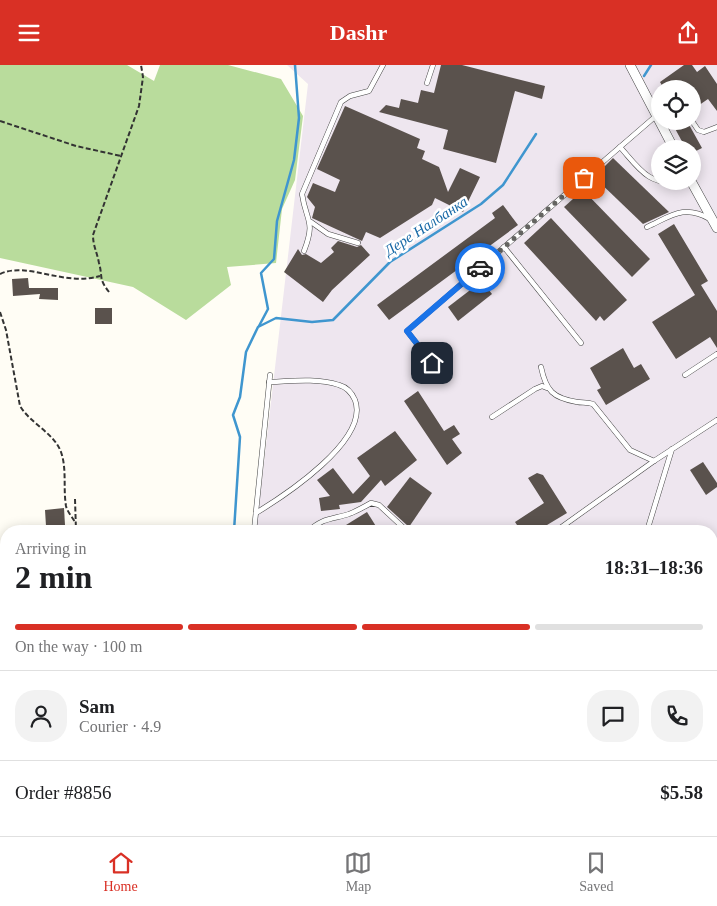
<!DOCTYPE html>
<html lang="en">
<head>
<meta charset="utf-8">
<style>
	:root { --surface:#fff; --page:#f2f2f2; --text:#202124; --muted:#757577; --line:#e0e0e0; --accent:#d93025 }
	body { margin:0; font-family:Georgia,serif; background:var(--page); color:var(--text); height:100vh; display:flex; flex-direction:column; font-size:19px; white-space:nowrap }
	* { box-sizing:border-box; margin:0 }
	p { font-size:16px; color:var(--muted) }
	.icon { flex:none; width:28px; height:28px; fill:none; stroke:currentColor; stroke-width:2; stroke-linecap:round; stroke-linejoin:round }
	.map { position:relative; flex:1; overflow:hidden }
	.details { position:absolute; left:0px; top:460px; width:718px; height:311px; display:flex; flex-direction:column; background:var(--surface); border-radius:20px 20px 0 0; box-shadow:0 2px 12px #0003 }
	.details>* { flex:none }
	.fabs { position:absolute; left:651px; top:15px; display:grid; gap:10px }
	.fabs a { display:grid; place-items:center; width:50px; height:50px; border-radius:50%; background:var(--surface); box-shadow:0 2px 12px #0003; font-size:25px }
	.pin { position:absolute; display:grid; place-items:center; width:42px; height:42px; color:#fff; margin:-21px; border-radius:10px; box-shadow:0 2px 8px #0006 }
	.courier { position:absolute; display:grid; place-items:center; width:50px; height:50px; margin:-25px; border:4px solid #1a73e8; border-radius:50%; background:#fff; color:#222; box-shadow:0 1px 6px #0007 }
	.headline em { font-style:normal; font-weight:700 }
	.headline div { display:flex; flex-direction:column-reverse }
	.headline { display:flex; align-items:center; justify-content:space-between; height:85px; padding:0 15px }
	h1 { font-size:32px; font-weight:700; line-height:38px }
	.bar { display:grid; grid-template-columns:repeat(4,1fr); gap:8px 5px; align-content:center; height:60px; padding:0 15px }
	.bar i { height:6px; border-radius:4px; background:var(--line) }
	.bar .on { background:var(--accent) }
	.bar p { grid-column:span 4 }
	.line { display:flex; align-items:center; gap:12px; padding:0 15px; border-top:1px solid var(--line) }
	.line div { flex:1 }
	.round { display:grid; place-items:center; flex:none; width:52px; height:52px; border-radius:20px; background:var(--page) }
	header { display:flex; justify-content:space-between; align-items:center; height:65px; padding:0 15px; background:var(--accent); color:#fff; font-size:22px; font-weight:700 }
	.tabs { display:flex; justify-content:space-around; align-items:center; height:70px; border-top:1px solid var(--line); background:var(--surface); font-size:14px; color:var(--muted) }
	.tabs a { display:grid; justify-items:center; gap:2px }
	.tabs .on { color:var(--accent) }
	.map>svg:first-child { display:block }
</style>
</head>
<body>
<header><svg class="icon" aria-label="menu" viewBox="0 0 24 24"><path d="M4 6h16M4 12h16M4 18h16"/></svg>Dashr<svg class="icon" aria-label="share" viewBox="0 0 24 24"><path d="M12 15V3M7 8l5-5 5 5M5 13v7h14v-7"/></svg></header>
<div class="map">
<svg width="717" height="771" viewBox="0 0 717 771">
	<rect width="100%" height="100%" fill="#fffdf5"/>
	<path fill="#eee6ef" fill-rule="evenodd" d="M287,0H717V771H700L694,765H711V466H256L308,19ZM660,24H692V56H660ZM660,84H692V116H660Z"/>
	<g fill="#b9dc9c">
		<polygon points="0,0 127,0 154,16 160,0 228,0 281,14 303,51 295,115 282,144 276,198 227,202 231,220 186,255 133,222 0,193"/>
		<polygon points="711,726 717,728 717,771 700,771 694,765 711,765"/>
		<polygon points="574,765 646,765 652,771 581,771"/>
	</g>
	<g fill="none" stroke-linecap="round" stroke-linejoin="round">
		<g stroke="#3f96cf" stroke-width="2.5">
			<polyline points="644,11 651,0"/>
			<polyline points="259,261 268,244 261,208 274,194 277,156 294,95 299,53 295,0"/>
			<polyline points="234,466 240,372 233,350 240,332 246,287 258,262 276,253 312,257 333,255 390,197 481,139 503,120 536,69"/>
			<polyline points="0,631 6,630"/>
		</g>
	</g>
	<g fill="#5a524d">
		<polygon points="441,0 462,0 545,21 542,34 515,26 496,98 443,84 448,65 379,47 386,40 399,43 401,34 418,38 421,25 434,28"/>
		<polygon points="684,0 692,0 697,7 705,1 717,19 717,46 708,34 692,45 692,24 664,24 660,17"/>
		<polygon points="345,41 420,74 417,83 425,86 422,94 439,102 448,127 460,103 480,112 463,147 435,133 432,140 380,173 366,167 362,176 312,153 315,142 307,132 313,118 335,127 340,115 317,104"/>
		<polygon points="671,56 687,56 702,83 692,88 692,84 686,84"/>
		<polygon points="613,93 669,147 643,159 594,112"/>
		<polygon points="583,125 650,194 632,212 564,142"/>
		<polygon points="503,140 518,160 389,255 377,240 495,153 492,148"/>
		<polygon points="551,153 627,235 604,256 600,251 596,256 524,178"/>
		<polygon points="674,159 708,216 701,220 717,246 717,283 710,272 676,294 652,257 695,230 658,169"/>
		<polygon points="338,176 357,182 361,180 370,190 332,225 323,237 284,207 298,184 302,190 306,189 321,198 334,187 331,183"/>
		<polygon points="28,213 29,223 58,223 58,235 39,234 40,229 13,231 12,214"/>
		<polygon points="482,216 492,229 458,256 448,242"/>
		<rect x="95" y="243" width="17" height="16"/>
		<polygon points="623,283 634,303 641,299 650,314 606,340 597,325 601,323 590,303"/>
		<polygon points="418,326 444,366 454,360 460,369 452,374 462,388 447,400 404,336"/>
		<polygon points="395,366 417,395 385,421 381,415 361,437 339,440 340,444 321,446 319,433 330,431 317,415 333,403 353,429 370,411 357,393"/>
		<polygon points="703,397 717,418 717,422 706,430 690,405"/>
		<polygon points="537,408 543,410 567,448 537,466 521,466 515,457 544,438 528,413"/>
		<polygon points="410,412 432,428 409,462 387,442"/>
		<polygon points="64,443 65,460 46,461 45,445"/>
		<polygon points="367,447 379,466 350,466 346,460"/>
	</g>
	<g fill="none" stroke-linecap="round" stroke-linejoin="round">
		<defs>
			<g id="lane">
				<polyline points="427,18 433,0"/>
				<polyline points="692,56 698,65 704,67 717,62"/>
				<path d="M620,82C638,102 649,122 679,116"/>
				<polyline points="311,157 328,169 358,178"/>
				<path d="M647,162C671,151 684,139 710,154"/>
				<polyline points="504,182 581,278"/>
				<path d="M304,186C316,155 306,157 302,129L341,37L350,31L369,26L383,0"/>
				<polyline points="432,298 407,266 657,50"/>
				<path d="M541,302C546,326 553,333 577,337C582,338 587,337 593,339L630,385L654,396"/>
				<polyline points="685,310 717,289"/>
				<polyline points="492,352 535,324 542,321 547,323"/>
				<path d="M256,448C284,431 370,375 355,335C352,328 346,322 339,320C317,313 292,316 269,317"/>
				<polyline points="254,466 270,310"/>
				<path d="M309,466C321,453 334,454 349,449C357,446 364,442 371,438L379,440L407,466"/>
				<polyline points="556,466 654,396 717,355"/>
				<polyline points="647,466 672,384"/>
			</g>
			<g id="street">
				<polyline points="630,0 674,84"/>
				<polyline points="691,116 717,163"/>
			</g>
			<g id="secondary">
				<polyline points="0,562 6,560"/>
				<polyline points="660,765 666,771"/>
				<polyline points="685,765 690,771"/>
			</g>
		</defs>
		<use href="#lane" stroke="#444" stroke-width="5.5"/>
		<use href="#street" stroke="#444" stroke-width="10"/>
		<use href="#secondary" stroke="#333" stroke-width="14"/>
		<g stroke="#333" stroke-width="2" stroke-dasharray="5 2.5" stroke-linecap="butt">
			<polyline points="0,56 76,81 121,91"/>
			<path d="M0,209C27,196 65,222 100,211"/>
			<path d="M109,227C98,213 103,212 99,198C97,187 93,181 93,170L139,41L143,12L141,0"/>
			<path d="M0,247L6,265L20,341C30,358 54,368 61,387C67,404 63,423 66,441C67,446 72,452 75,457"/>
			<polyline points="75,434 76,466"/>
		</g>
		<use href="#lane" stroke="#fff" stroke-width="4.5"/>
		<use href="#street" stroke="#fff" stroke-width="9"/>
		<use href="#secondary" stroke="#fff6b0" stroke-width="12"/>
		<defs>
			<g id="rail">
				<polyline points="0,644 6,643"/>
				<polyline points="553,765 560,771"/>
				<polyline points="568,765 575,771"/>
			</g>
		</defs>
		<use href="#rail" stroke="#c4262e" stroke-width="4.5"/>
		<use href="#rail" stroke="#fff" stroke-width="2.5" stroke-dasharray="8" stroke-linecap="butt"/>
	</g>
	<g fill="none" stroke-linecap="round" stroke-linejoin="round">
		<polyline stroke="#646461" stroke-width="5" stroke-dasharray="0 9" points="480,203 584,113"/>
		<polyline stroke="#1a73e8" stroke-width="6" points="432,298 407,266 480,203"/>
	</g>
	<g text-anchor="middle" stroke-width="5" stroke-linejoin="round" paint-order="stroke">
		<g font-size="15" font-style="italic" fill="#1768a6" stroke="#fff">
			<text transform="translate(426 161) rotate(-33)" y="5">Дере Налбанка</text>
		</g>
	</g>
</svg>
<div class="fabs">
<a><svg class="icon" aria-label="locate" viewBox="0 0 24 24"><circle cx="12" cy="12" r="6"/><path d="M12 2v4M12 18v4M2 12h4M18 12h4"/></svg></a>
<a><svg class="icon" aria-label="layers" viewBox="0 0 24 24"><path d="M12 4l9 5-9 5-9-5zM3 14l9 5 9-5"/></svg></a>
</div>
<div class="pin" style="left:584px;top:113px;background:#ea580c"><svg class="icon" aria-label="bag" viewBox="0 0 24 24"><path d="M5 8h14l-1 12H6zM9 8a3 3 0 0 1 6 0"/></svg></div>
<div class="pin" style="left:432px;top:298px;background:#1f2937"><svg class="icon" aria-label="home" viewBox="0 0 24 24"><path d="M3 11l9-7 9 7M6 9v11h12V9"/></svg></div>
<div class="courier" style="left:480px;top:203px"><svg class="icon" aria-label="car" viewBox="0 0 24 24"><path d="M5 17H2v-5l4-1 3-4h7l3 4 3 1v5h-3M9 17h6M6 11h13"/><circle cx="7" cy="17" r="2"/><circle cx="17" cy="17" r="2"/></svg></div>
<section class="details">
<div class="headline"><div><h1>2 min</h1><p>Arriving in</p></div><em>18:31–18:36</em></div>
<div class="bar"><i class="on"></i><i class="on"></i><i class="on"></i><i></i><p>On the way · 100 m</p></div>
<div class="line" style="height:90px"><a class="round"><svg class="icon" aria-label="person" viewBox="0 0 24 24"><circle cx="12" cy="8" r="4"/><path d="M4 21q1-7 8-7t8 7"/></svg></a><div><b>Sam</b><p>Courier · 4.9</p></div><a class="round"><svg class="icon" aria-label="chat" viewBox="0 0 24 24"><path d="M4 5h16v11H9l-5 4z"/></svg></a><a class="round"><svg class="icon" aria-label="phone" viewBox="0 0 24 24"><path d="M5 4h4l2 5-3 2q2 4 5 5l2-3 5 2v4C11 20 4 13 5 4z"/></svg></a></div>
<div class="line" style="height:65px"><div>Order #8856</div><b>$5.58</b></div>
</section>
</div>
<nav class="tabs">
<a class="on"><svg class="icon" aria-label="home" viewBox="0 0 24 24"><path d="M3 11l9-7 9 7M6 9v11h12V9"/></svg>Home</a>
<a><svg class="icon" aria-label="map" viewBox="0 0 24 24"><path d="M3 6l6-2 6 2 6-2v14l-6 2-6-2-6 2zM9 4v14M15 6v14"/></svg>Map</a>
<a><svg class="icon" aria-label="saved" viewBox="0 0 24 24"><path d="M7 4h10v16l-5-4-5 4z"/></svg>Saved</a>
</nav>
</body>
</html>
